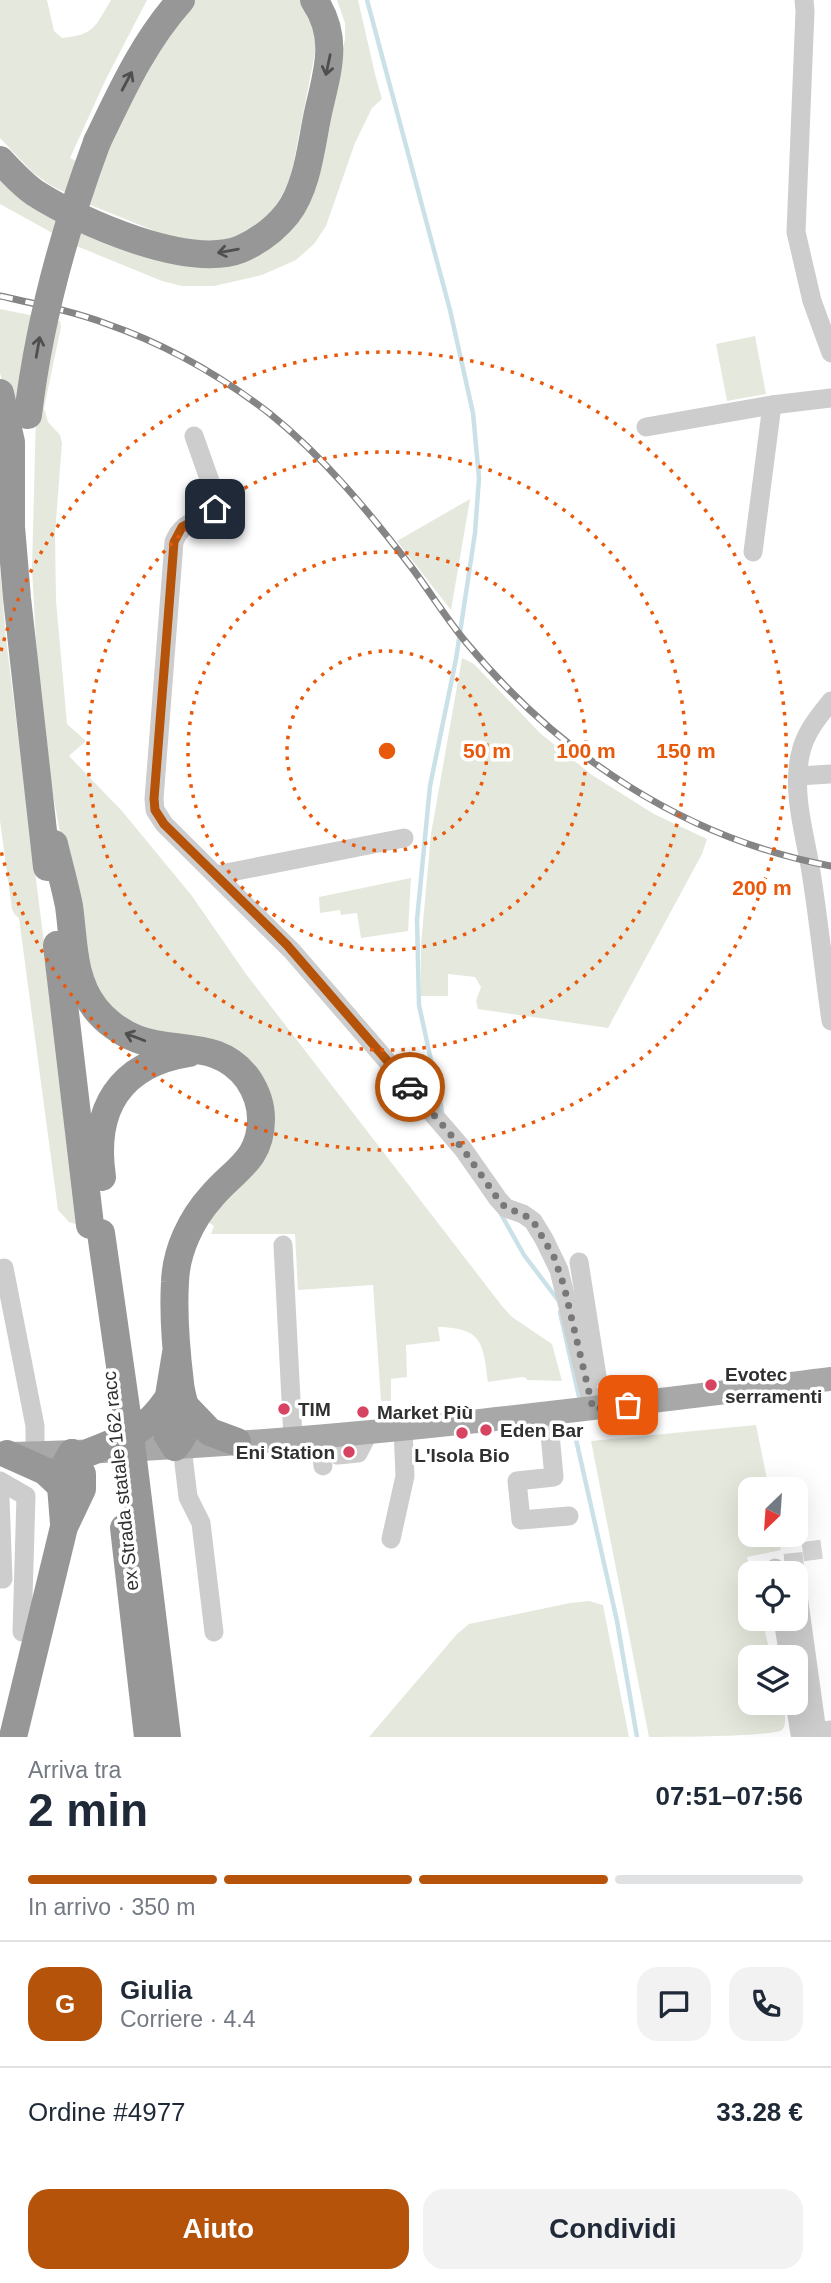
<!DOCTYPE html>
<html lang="it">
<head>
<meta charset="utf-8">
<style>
	:root { --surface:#fff; --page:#f2f2f3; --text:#1f2937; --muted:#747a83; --line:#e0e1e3; --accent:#b45309 }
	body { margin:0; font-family:Helvetica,sans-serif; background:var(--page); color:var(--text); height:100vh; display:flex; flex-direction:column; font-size:26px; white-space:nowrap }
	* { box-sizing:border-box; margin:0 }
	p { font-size:23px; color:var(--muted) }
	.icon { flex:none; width:38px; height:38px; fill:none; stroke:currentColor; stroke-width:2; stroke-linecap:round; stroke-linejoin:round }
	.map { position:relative; height:1737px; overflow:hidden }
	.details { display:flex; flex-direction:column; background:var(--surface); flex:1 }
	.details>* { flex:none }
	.needle { width:46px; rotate:205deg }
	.buttons { position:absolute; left:738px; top:1477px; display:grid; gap:14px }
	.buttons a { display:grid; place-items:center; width:70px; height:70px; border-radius:14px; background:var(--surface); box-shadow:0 7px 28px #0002; font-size:35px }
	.pin { position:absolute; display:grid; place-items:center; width:60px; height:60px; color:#fff; margin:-30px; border-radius:14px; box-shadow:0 4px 10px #0006 }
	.courier { position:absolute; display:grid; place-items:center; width:70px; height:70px; margin:-35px; border:5px solid #b45309; border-radius:50%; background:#fff; color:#222; box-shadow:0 2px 9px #0007 }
	.head em { font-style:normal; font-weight:600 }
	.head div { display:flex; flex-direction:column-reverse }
	.head { display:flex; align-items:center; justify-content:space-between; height:119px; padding:0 28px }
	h1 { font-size:46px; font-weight:600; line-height:52px }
	.bar { display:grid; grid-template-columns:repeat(4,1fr); gap:10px 7px; align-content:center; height:84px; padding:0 28px }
	.bar i { height:9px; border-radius:5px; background:var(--line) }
	.bar .selected { background:var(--accent) }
	.bar p { grid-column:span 4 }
	.line { display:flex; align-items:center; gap:18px; padding:0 28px; border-top:2px solid var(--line) }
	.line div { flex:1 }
	.round { display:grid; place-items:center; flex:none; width:74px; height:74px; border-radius:21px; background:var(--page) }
	.cta { display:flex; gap:14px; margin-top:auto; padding:14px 28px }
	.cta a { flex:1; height:80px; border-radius:21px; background:var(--accent); color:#fff; font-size:28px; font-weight:600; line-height:80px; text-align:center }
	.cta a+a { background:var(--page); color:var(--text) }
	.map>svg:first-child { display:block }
</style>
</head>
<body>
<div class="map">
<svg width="831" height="1737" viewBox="0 0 831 1737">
	<rect width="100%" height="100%" fill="#fff"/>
	<g fill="#e5e9dd">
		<path d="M0,0H47L54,31L62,38C95,35 95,26 111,0H147L106,79L70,158L94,170L187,0H304L318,37L290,181L274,209L257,225L236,237L213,243L167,236L88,204L50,185L32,172L0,138Z"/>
		<polygon points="337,0 358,0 375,74 382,99 372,108 355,143 326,226 314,244 296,260 262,275 214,286 182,286 162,281 74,245 0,204 0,172 170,259 263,246 337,76 345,39 345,23"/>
		<path d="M0,309L60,321L61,327L44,408L48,422L60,435L62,443L55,534L56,600L67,724L86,741L69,756L122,811L192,896L246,974L502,1306L512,1317L552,1344L562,1381L527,1380L526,1378L522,1377L488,1382C483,1342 482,1328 438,1327L440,1341L406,1345L407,1377L391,1379V1401H381L373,1285L298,1290L295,1234H211L214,1226L208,1222L249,1171L256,1073L137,1030L94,996L67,872L46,755L37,658L32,569L36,414L8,406L0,373Z"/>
		<polygon points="755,336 766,394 727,401 716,344"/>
		<polygon points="470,499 451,610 397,541"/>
		<polygon points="0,567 6,639 64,1103 78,1225 69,1222 58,1210 19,918 15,915 12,909 0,821"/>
		<polygon points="462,658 474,664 540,733 592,775 654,814 707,839 702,854 608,1028 478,1009 476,1001 481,987 475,977 448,974 448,996 421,996 421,944 431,834"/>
		<polygon points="411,878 408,931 361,938 357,913 341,915 340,910 320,913 319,897"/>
		<path d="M756,1425L769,1489H751V1535H778L781,1550L747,1557L751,1573V1619H762L771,1657H751V1703H783C784,1711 788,1723 782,1730C770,1737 670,1737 649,1737L591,1441Z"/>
		<polygon points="589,1601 603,1605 629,1737 369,1737 457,1634 469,1624 570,1603"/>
	</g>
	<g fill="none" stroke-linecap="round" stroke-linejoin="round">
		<g stroke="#cbe1e8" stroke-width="4.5">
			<polyline points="367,0 450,310 473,413 479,478 475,533 456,659 430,786 417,920 419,1005 442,1111"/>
			<polyline points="501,1214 524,1255 558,1300"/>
			<polyline points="560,1312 580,1401"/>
			<polyline points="573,1426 617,1621 637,1737"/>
		</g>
		<polyline stroke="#d6d6d6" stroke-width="19" stroke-dasharray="19 10" stroke-linecap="butt" points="795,1572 793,1553 831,1548"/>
		<g stroke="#cdcdcd" stroke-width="19">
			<polyline points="804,0 805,11 796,232 812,301 831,353"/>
			<polyline points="646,427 772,405 831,398"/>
			<path d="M194,436L218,504C207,522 184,516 174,542L154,799L155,810L164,824L292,951L463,1149L498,1199L506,1208L523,1214L533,1221L544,1239L559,1270L593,1409"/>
			<polyline points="753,552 772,405"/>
			<path d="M831,701C818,717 804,734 800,756C792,795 805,834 811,872C819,922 824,972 831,1021"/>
			<polyline points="798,776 831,774"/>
			<polyline points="216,875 404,838"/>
			<polyline points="283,1245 293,1438"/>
			<polyline points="579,1262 597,1376"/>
			<polyline points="4,1268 35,1426 35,1454"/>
			<polyline points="548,1413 554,1477 517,1481 521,1520 569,1516"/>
			<polyline points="320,1436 323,1466"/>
			<polyline points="323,1436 338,1455 358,1453 369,1432"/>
			<polyline points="182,1447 188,1497 201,1523 214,1632"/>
			<polyline points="0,1481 26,1496 22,1632"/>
			<polyline points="0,1498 3,1579 0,1579"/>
			<polyline points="391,1539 405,1476 403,1428"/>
			<polyline points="775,1568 776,1573"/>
			<polyline points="796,1581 817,1732"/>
			<polyline points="783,1619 789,1657"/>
			<polyline points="795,1703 800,1734 831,1730"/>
		</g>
		<path stroke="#a8a8a8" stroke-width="24" d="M10,1454C285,1448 558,1413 831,1379"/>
		<g stroke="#979797" stroke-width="28">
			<path d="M97,142C121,92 144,41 181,0"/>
			<path d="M0,160C11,172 22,184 35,193C80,222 189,270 241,249C259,241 275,229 287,214C308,187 311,145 318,113C327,72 340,38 314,0"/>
			<polyline points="0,393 11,442 11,527 17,598 47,867"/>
			<path d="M54,844C59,865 65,886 69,906C74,941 72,979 95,1008C105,1021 121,1033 137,1039C176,1054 219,1039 248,1079C256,1091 261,1104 261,1119C261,1160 235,1169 212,1196C191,1219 176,1251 175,1282C173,1315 176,1350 180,1383C181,1397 188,1410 187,1424C186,1433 181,1440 175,1447L167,1434L165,1420L176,1353"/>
			<polyline points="57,945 90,1225"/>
			<path d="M102,1177C92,1109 119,1064 189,1053"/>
			<polyline points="186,1407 210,1432 237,1442"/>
			<path d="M90,1452C125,1438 144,1433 167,1400"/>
			<polyline points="7,1454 45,1471 61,1486"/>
			<polyline points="64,1524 61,1486 62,1470 72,1453"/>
			<polyline points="124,1528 148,1737"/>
			<polyline points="13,1737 64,1527 82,1489 82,1474 72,1453"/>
		</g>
		<defs>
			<path id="rail" d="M0,296C36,304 72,311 107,324C165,344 221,376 269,413C324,457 369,512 412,568C430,592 446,618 465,641C559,755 685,839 831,866"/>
		</defs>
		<use href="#rail" stroke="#858585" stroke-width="7"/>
		<use href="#rail" stroke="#fff" stroke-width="4.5" stroke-dasharray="13" stroke-linecap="butt"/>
		<g stroke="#979797" stroke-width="28">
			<path d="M28,415C39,321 64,231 97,142"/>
			<polyline points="101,1233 131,1443 167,1737"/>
		</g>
	</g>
	<defs><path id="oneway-shaft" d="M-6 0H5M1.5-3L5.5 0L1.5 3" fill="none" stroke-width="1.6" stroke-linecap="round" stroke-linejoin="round" transform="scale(1.75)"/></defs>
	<g stroke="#4f4f4f">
		<use href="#oneway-shaft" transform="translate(328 65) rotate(102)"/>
		<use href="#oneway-shaft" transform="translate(127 81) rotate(-62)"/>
		<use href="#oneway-shaft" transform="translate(228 251) rotate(170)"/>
		<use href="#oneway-shaft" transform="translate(38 347) rotate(-80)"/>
		<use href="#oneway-shaft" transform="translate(135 1037) rotate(-159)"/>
	</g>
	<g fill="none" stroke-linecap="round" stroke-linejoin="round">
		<polyline stroke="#787878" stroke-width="7" stroke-dasharray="0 12.6" points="410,1087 463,1149 498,1199 506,1208 523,1214 533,1221 554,1257 564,1286 593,1409 628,1405"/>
		<polyline stroke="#b45309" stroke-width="9" points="215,509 182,527 174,542 154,799 155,810 164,824 287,945 410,1087"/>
	</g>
	<g fill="none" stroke="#e8590c" stroke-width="3.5" stroke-dasharray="3.5 7">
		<circle cx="387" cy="751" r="100"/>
		<circle cx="387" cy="751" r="199"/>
		<circle cx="387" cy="751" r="299"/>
		<path d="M1 651A399 399 0 1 1 1 851"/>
	</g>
	<g fill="#d64461" stroke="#fff" stroke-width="2.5">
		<circle cx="711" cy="1385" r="7"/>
		<circle cx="284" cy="1409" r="7"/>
		<circle cx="363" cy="1412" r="7"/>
		<circle cx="486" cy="1430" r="7"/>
		<circle cx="462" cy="1433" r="7"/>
		<circle cx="349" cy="1452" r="7"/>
	</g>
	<g text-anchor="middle" stroke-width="7" stroke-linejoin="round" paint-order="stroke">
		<g font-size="19" font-weight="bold" fill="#303030" stroke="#fff" text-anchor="start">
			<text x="725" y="1381">Evotec<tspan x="725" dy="22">serramenti</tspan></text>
			<text x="298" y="1416">TIM</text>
			<text x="377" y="1419">Market Più</text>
			<text x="500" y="1437">Eden Bar</text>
			<text x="335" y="1459" text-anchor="end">Eni Station</text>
			<text x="462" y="1462" text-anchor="middle">L'Isola Bio</text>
		</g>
		<g font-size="19" fill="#303030" stroke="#fff">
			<text transform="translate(120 1481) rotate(-96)" y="7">ex Strada statale 162 racc</text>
		</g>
	</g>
	<circle cx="387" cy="751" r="10" fill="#e8590c" stroke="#fff" stroke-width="3.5"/>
	<g font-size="21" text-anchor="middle" font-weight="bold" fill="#e8590c" stroke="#fff" stroke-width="7" stroke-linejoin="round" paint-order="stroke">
		<text x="487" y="758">50 m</text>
		<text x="586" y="758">100 m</text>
		<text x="686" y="758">150 m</text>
		<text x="762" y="895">200 m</text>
	</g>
</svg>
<div class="buttons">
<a><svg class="needle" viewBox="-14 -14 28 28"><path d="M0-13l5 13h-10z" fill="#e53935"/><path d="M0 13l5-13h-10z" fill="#747a83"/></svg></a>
<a><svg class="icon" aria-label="locate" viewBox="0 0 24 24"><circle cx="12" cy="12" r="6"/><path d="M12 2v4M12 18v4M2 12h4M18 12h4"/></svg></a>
<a><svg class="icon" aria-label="layers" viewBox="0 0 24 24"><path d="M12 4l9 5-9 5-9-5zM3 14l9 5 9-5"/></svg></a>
</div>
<div class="pin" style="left:628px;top:1405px;background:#ea580c"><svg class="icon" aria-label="bag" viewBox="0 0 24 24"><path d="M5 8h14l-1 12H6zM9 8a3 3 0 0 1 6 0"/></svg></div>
<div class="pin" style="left:215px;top:509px;background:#1f2937"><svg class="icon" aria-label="home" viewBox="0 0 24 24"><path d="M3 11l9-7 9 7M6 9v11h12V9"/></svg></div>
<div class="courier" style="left:410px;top:1087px"><svg class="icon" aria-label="car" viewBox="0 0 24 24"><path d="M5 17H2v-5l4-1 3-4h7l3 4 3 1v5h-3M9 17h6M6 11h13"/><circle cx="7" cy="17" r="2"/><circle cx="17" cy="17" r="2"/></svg></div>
</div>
<section class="details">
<div class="head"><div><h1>2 min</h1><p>Arriva tra</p></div><em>07:51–07:56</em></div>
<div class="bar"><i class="selected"></i><i class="selected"></i><i class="selected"></i><i></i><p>In arrivo · 350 m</p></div>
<div class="line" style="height:126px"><b class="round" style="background:var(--accent);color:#fff">G</b><div><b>Giulia</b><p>Corriere · 4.4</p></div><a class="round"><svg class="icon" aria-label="chat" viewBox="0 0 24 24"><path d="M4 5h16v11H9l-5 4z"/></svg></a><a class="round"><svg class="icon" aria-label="phone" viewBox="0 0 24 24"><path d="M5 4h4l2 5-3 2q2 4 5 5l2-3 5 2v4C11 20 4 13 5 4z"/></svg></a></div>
<div class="line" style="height:91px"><div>Ordine #4977</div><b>33.28 €</b></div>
<div class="cta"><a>Aiuto</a><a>Condividi</a></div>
</section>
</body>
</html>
